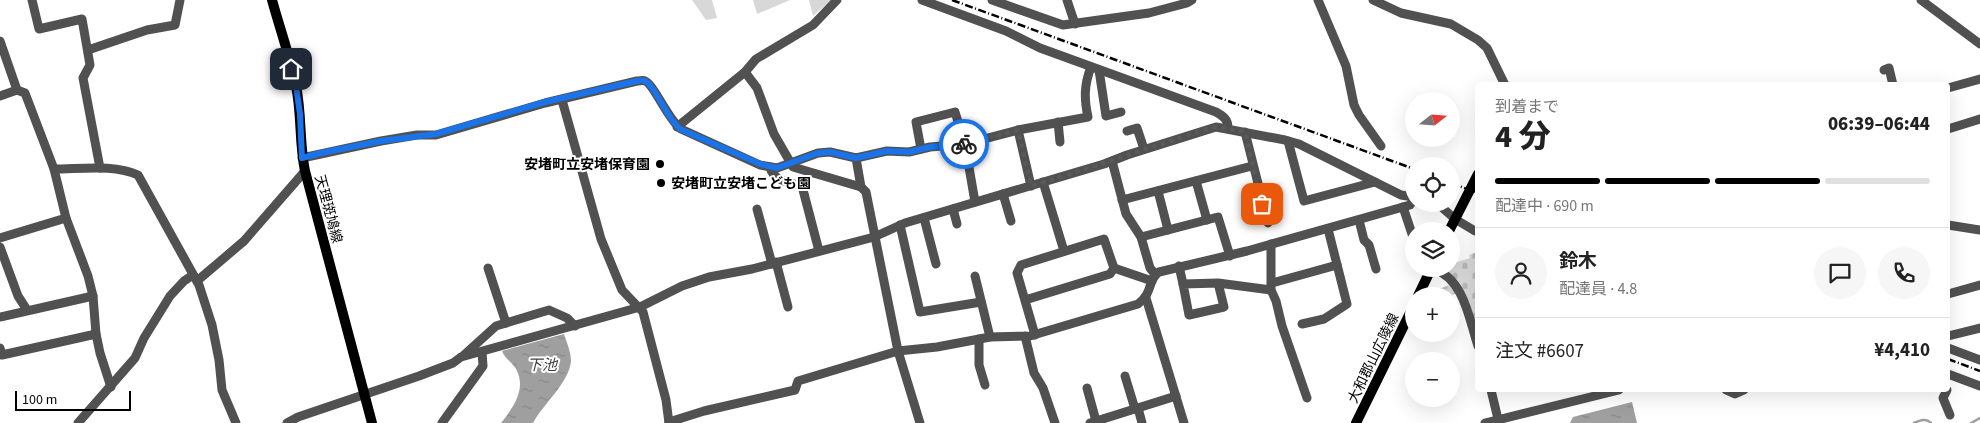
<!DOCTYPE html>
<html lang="ja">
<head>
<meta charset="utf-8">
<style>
	:root { --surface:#fff; --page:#f6f6f6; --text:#222; --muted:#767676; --line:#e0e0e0; --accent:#000 }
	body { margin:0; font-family:"Source Sans 3","Noto Sans JP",sans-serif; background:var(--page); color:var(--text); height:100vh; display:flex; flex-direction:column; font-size:19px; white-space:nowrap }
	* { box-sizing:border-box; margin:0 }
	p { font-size:16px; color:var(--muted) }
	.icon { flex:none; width:28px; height:28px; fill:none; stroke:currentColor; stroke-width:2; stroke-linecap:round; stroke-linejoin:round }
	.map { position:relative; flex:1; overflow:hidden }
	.details { position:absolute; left:1475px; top:82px; width:475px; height:310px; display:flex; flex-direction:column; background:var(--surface); border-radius:5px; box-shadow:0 5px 20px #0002 }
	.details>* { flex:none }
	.needle { width:32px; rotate:73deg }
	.controls { position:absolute; left:1405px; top:92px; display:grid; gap:10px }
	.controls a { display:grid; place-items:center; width:55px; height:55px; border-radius:50%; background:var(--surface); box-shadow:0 5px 20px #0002; font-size:25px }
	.scale { position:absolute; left:15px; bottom:12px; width:116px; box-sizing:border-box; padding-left:5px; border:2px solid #000; border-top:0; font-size:14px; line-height:18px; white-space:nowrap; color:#000; -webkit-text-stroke:4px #fff; paint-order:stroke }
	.pin { position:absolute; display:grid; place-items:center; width:42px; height:42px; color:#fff; margin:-21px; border-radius:10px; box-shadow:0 2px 8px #0006 }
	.courier { position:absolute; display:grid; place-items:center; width:50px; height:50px; margin:-25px; border:4px solid #1a73e8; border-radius:50%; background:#fff; color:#222; box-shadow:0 1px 6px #0007 }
	.headline em { font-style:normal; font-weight:800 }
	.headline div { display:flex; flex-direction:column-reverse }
	.headline { display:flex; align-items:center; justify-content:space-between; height:85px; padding:0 20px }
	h1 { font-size:32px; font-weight:800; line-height:38px }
	.bar { display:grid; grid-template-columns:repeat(4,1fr); gap:8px 5px; align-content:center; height:60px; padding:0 20px }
	.bar i { height:6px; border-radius:4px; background:var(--line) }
	.bar .active { background:var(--accent) }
	.bar p { grid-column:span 4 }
	.line { display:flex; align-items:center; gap:12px; padding:0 20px; border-top:1px solid var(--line) }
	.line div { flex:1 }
	.round { display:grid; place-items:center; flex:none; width:52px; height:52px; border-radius:26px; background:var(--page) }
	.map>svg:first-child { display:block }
</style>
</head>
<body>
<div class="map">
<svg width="1980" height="423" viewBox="0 0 1980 423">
	<defs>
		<pattern id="cemetery-stones" width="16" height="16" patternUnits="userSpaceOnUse" patternTransform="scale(1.25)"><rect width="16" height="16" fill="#d8d8d8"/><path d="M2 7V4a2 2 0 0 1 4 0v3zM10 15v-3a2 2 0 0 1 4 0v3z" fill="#b8b8b8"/></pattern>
		<pattern id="water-ripples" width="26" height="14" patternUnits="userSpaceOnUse" patternTransform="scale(1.25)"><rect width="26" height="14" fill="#9f9f9f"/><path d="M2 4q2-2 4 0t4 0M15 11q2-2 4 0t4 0" fill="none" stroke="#878787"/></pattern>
	</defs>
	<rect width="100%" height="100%" fill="#fff"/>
	<g fill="#d8d8d8">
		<polygon points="692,0 712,0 717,18 706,20"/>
		<polygon points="753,0 790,0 757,14"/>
		<polygon points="809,0 831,0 813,16"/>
	</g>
	<g fill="url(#cemetery-stones)">
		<polygon points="1477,252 1477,337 1443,269 1451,269 1451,264 1470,258 1469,255"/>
		<polygon points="1452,284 1457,293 1450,296 1442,296 1439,289"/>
	</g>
	<g fill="url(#water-ripples)">
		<path d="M564,334C567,343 571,352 571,361C569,383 543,404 533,423H501C513,408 527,389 516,369C512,362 505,359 502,351Z"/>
		<polygon points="1632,402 1637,423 1570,423 1573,417"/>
	</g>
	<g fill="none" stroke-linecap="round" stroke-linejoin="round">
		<g stroke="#9f9f9f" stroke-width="2.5">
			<path d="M1914,423C1921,420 1926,418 1931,423"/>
			<polyline points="1971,423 1980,418"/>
		</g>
		<g stroke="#515151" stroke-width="9">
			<polyline points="32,0 39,29 82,19 90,65 83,78 100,168"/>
			<path d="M922,0L1006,31L1040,48L1216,112C1223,116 1228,119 1228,128"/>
			<polyline points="992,0 1063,25 1149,13 1187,3 1192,0"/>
			<polyline points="1067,0 1075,24"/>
			<polyline points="1318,0 1346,66 1354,105 1359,115 1381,146"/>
			<polyline points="1373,0 1401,13 1451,24 1478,40 1487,48 1505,85"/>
			<polyline points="1921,0 1980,44"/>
			<polyline points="0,41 17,90"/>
			<polyline points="88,50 147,30 175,25 180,0"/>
			<polyline points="1099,70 1106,116 1121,112"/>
			<polyline points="1884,70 1889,68 1893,85"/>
			<polyline points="745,72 757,88 774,134 793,167 861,187 866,192 898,351 920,423"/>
			<polyline points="1948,88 1980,79"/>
			<polyline points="0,96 17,90 25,93 54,169 66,218 88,276 93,296 96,334 100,353 111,387"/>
			<polyline points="562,100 601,239 622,290 643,312 666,400 669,423"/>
			<polyline points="1058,122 1060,142"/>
			<polyline points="677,127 745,72 756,59 813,25 837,0"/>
			<polyline points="1948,129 1980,119"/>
			<polyline points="1018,130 1031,186"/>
			<polyline points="1127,131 1137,128 1144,149"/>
			<polyline points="1245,132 1268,223"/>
			<polyline points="1288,141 1304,201 1375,182"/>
			<polyline points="921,149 916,122 955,112 965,144 975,202"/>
			<path d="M302,158L381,141L417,135H436L545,103L637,81C640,81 643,80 645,81C653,83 669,121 681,129L760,165L777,168L818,153L830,152L856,158L887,151L909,152L930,147L965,144L1018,130L1088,117C1084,99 1084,85 1091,67"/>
			<polyline points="856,158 861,187"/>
			<polyline points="1112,161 1126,214 1141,237 1150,268 1155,274"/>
			<path d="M770,167C773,181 790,183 802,186L819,251"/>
			<path d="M54,169C80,169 115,164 138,175L199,285L212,325L219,360L222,390L236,423"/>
			<polyline points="1196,181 1207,220"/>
			<polyline points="1043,182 1064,251"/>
			<polyline points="1158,191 1168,230"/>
			<polyline points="1003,194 1011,221"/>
			<polyline points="1122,200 1252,166"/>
			<polyline points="1438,204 1455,219 1475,231 1478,230"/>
			<polyline points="1403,207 1414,240"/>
			<polyline points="757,209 772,264"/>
			<polyline points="953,209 957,224"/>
			<polyline points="924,218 936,264"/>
			<polyline points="1359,220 1364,240 1369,245 1376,269"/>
			<polyline points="900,225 920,312 981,302"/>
			<polyline points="1948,225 1980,230"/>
			<polyline points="1141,237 1218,217 1230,256"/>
			<polyline points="0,238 66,218"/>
			<polyline points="1271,244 1271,290 1276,301 1282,326 1307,398"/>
			<polyline points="0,247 18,296 27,310"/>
			<polyline points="776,262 788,307"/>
			<polyline points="1179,266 1183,284"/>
			<polyline points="488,268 506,323"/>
			<polyline points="1114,268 1152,281"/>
			<path d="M1434,269C1464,279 1469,319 1478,346"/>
			<polyline points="975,276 990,337"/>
			<polyline points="197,281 244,241 305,171"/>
			<polyline points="1218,283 1224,307 1189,315 1183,284 1218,283 1271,290"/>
			<polyline points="1272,283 1337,265"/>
			<polyline points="1948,294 1980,285"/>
			<polyline points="1146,298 1184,423"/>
			<polyline points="1025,300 1110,274 1114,268 1104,239 1021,265 1017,273 1035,335"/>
			<polyline points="0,317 93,296"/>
			<polyline points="1302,324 1324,319 1347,304 1328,229"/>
			<polyline points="1025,336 1034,373 1043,388 1055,423"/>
			<polyline points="1948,336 1980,328"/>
			<polyline points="979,339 979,365 985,385"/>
			<polyline points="0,348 2,355 96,334"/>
			<polyline points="1948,348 1980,360"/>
			<polyline points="464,355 496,326 549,310 567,318 575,326"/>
			<polyline points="1948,374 1980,386"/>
			<polyline points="1125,376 1135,409"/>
			<polyline points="1087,388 1096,421"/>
			<polyline points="1491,390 1498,419"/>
			<polyline points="1726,390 1735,394 1744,390"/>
			<polyline points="1947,390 1943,398 1950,415"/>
			<polyline points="1138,408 1142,423"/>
			<path d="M669,422L704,411L795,390L798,381L898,351L937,347L990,337L1030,336L1138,304C1154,292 1147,280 1159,272L1247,251L1403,207L1410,205L1414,199"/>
			<polyline points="78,423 135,358 144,338 170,296 184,281 193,275"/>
			<polyline points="287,423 298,417 419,376 453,363 461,357 640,307 682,286 709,277 752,269 874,237 905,223 1104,164 1127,155 1216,127 1285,140 1299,144 1401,195 1414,197"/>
			<polyline points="442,423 483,366 482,352"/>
			<polyline points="1090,423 1176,396"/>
			<polyline points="1485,423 1619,390"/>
		</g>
		<g stroke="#000" stroke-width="10">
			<path d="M272,0C280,29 290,57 296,86C302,114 299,143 305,171L372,423"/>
			<polyline points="1449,231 1478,174"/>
			<polyline points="1418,296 1431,269"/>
			<polyline points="1356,423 1414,305"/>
		</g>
		<g stroke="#000" stroke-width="2.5" stroke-dasharray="8 2.5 1 2.5" stroke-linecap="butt">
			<polyline points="952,0 1414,169"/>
			<polyline points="1451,183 1478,193"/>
			<polyline points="1948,359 1980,371"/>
		</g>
	</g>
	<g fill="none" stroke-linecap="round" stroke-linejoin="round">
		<path stroke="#595959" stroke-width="5" stroke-dasharray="0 9" d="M964,144L1018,130L1031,186C1091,168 1148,148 1207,129L1216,127L1245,132L1262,204"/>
		<path stroke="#1a73e8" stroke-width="6" d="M291,69L296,86L300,114L302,158L321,153L381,141L436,134L545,102L637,81C640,81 643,80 645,81C653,83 669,121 680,129L760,164L777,168L818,153L830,152L856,158L887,151L909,152L930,147L964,144"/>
	</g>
	<g fill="#000" stroke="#fff" stroke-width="2">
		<circle cx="660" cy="164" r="5"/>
		<circle cx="661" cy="183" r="5"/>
	</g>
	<g text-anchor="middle" stroke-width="4" stroke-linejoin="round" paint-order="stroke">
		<g font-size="14" font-weight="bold" fill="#000" stroke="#fff" text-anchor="end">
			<text x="650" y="169">安堵町立安堵保育園</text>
			<text x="671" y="188" text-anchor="start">安堵町立安堵こども園</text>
		</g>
		<g font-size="14" fill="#000" stroke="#fff">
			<text transform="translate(329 209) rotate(75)" y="5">天理斑鳩線</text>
			<text transform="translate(1373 358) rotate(-64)" y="5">大和郡山広陵線</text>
		</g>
		<g font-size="15" font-style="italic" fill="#404040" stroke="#fff">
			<text x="542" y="370">下池</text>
		</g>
	</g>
</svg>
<div class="controls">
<a><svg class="needle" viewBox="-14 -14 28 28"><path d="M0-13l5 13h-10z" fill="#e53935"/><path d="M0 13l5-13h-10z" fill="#767676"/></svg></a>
<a><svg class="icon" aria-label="locate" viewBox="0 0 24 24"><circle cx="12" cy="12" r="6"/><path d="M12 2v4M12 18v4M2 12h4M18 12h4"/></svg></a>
<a><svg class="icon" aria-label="layers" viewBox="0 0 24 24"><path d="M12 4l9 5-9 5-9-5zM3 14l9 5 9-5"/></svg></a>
<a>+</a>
<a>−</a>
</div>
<div class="scale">100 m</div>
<div class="pin" style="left:1262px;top:204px;background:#ea580c"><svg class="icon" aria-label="bag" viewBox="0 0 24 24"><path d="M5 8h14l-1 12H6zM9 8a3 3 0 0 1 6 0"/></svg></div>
<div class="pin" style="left:291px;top:69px;background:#1f2937"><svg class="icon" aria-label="home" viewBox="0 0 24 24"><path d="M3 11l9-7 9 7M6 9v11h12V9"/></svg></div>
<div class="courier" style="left:964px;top:144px"><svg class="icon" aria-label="bike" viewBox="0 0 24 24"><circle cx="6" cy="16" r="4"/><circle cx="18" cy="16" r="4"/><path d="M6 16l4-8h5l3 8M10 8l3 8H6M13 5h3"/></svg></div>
<section class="details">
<div class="headline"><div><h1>4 分</h1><p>到着まで</p></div><em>06:39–06:44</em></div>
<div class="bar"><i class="active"></i><i class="active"></i><i class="active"></i><i></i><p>配達中 · 690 m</p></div>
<div class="line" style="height:90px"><a class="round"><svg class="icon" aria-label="person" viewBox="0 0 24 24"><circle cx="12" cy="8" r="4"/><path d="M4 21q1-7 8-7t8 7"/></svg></a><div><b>鈴木</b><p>配達員 · 4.8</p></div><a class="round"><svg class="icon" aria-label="chat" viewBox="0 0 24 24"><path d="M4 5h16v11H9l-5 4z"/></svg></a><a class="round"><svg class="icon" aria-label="phone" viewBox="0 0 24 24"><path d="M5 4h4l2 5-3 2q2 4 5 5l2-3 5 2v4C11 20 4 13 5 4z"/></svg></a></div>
<div class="line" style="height:65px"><div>注文 #6607</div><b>¥4,410</b></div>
</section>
</div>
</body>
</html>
